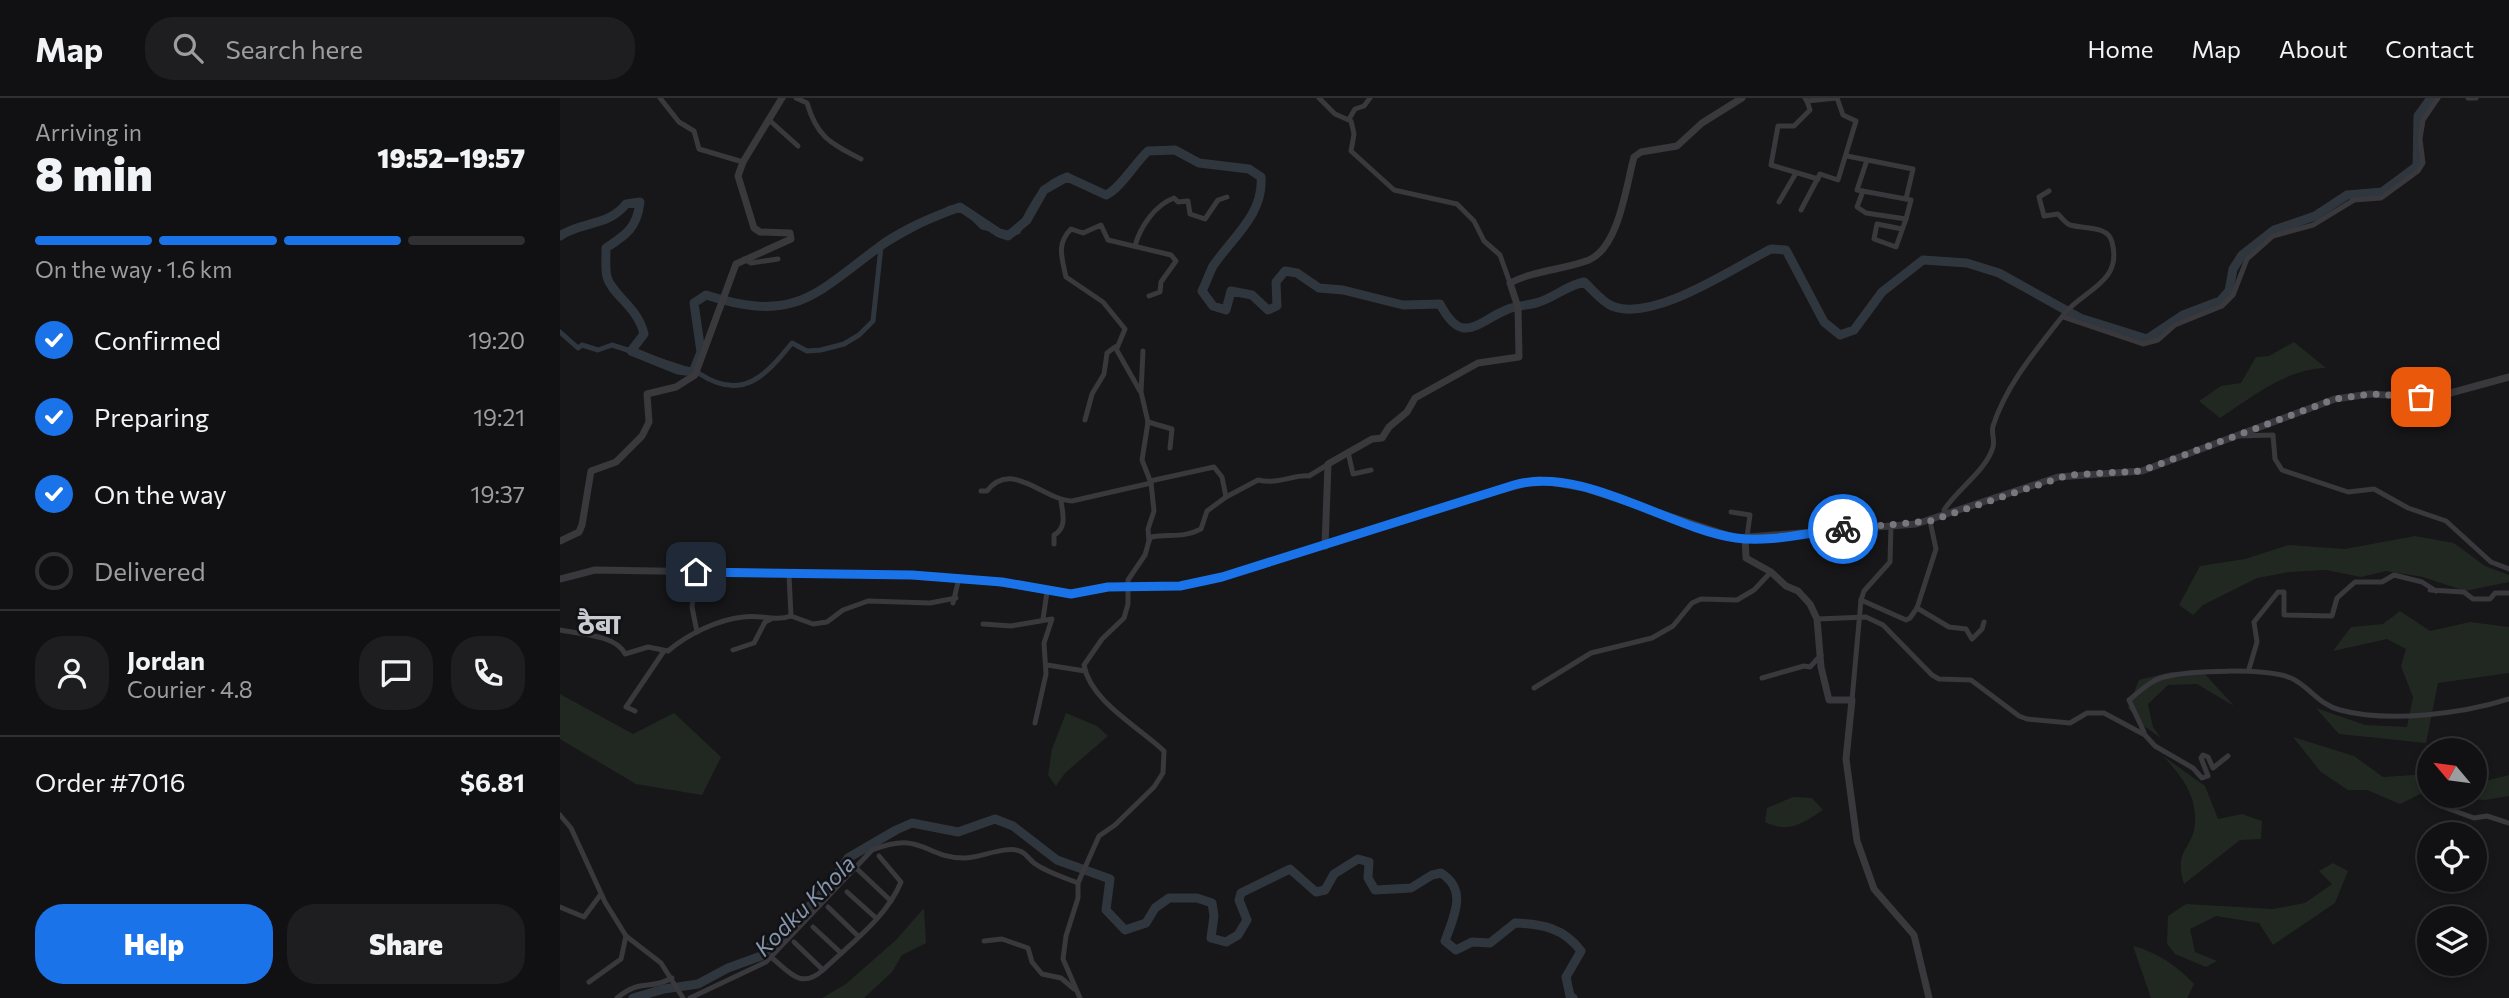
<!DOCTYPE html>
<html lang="en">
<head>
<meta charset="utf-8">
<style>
	:root { --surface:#111012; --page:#1e1e20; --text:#f1f3f6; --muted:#9c9d9f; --line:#303032; --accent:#1a73e8 }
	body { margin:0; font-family:Commissioner,"Noto Sans Devanagari",sans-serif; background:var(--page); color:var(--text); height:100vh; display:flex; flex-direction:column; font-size:26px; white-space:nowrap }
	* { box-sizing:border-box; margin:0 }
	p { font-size:23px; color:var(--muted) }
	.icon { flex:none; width:38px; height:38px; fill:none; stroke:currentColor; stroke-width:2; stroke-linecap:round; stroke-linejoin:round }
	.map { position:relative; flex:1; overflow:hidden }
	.side { display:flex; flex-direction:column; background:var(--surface); width:560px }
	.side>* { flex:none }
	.needle { width:46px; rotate:299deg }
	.fabs { position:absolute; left:1857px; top:640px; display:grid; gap:14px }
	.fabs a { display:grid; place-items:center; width:70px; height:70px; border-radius:50%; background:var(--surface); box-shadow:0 4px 10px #0003,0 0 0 2px var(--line); font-size:35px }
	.pin { position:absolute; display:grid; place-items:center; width:60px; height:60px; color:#fff; margin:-30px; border-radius:14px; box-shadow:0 4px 10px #0006 }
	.courier { position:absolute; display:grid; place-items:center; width:70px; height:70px; margin:-35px; border:5px solid #1a73e8; border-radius:50%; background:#fff; color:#222; box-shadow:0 2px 9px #0007 }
	.overview em { font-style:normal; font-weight:800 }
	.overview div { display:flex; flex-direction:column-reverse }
	.overview { display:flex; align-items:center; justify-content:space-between; height:119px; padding:0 35px }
	h1 { font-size:46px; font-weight:800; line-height:52px }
	.bar { display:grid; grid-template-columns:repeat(4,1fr); gap:10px 7px; align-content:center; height:84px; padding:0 35px }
	.bar i { height:9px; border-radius:5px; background:var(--line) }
	.bar .on { background:var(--accent) }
	.bar p { grid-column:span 4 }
	.line { display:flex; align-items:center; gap:18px; padding:0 35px; border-top:2px solid var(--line) }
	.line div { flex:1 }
	.round { display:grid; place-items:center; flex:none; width:74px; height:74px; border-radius:28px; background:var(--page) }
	ol { padding:0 35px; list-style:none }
	li { display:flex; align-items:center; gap:21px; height:77px }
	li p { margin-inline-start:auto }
	li .icon { padding:7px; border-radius:50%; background:var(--accent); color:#fff; stroke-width:4 }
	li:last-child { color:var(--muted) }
	li i { width:38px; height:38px; border:4px solid var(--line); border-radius:50% }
	.primary-button { display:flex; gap:14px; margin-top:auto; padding:14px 35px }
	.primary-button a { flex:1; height:80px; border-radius:28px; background:var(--accent); color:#fff; font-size:28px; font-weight:800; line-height:80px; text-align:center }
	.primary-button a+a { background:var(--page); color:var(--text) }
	header { display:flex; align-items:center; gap:42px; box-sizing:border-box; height:98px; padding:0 35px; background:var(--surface); border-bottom:2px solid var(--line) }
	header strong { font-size:33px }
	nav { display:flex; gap:38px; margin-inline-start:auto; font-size:24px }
	.search { width:490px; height:63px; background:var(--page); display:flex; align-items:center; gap:18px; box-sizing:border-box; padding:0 24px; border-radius:28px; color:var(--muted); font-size:26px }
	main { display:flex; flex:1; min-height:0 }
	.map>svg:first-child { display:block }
</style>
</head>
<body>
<header>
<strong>Map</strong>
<div class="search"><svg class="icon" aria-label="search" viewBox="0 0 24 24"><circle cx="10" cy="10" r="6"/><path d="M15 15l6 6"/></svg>Search here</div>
<nav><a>Home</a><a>Map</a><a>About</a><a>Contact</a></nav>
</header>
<main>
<section class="side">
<div class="overview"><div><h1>8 min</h1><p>Arriving in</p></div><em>19:52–19:57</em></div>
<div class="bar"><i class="on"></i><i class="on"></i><i class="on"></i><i></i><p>On the way · 1.6 km</p></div>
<ol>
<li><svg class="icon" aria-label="check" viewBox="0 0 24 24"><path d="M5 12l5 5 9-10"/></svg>Confirmed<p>19:20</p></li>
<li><svg class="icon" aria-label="check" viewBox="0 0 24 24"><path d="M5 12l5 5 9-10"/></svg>Preparing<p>19:21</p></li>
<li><svg class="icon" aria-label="check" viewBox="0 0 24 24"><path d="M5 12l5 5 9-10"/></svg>On the way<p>19:37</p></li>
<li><i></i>Delivered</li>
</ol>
<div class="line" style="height:126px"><a class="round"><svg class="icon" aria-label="person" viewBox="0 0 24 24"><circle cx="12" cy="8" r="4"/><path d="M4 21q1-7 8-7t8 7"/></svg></a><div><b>Jordan</b><p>Courier · 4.8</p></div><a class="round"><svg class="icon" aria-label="chat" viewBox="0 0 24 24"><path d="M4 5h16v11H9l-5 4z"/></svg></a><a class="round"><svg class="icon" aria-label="phone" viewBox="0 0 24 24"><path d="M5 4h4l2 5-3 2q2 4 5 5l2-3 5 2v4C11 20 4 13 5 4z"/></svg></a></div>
<div class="line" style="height:91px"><div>Order #7016</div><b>$6.81</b></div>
<div class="primary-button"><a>Help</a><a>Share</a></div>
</section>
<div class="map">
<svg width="1949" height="900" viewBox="0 0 1949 900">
	<rect width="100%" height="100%" fill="#171618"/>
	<g fill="#212822">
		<path d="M1734,244L1766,270C1726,271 1692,299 1660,320L1639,303L1661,288L1681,285L1696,259L1709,258Z"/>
		<polygon points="1855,438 1894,445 1925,468 1949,477 1949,484 1905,493 1863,479 1826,473 1801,479 1766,472 1729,474 1697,480 1643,507 1633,517 1619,507 1640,468 1685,461 1729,447 1785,451"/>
		<polygon points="1840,513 1870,533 1910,524 1949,529 1949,575 1878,585 1866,645 1779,636 1756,610 1805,627 1847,629 1853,599 1841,568 1846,551 1827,541 1773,553 1791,529 1823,526"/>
		<polygon points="1642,573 1674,608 1637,586 1608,587 1588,606 1593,629 1601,640 1584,628 1568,610 1579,582 1611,574"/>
		<polygon points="0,596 73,636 114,615 161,659 142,697 76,686 0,641"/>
		<polygon points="506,615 537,628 548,638 505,675 496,688 488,677 492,651"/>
		<polygon points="1733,639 1794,658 1823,679 1869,676 1869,696 1864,694 1840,706 1807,692 1788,692 1761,674"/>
		<path d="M1603,658L1645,688L1658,721L1682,716L1702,723L1701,741L1680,742L1624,786C1613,751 1633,752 1635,725C1637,697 1620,676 1603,658Z"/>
		<polygon points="1949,677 1949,698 1925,702 1879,698 1914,698 1915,682 1925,683"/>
		<path d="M1233,699L1252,700L1263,712C1243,725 1229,736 1205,724L1207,710Z"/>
		<polygon points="1773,765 1788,773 1775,805 1713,847 1699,825 1656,818 1630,831 1635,854 1657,863 1646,869 1615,856 1607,846 1608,818 1626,806 1713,811 1745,805 1772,786 1759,773"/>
		<polygon points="364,810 366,845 342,857 332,874 304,900 262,900 286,886 336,842"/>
		<path d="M1573,848C1597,854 1617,868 1634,886L1627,900H1591Z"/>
	</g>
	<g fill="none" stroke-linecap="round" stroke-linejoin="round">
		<g stroke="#30363d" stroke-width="5">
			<polyline points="0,234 18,250 22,247 38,252 52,247 132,273"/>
			<path d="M140,276C183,304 206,277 232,245L247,253L261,252L284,246L299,237L313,223L321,149L390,110L404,111L422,129L452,136L458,134C471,110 480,84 508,77"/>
		</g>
		<g stroke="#30363d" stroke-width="9">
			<path d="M0,138C21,123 48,129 66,106L80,104C77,130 66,137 46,150C46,159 45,171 47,179C52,197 78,209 84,236L71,253L118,272L133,274L141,254L134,205L146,197C239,227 256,194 326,144C348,129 375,118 400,109L439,135L448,138L467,122L484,92L507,79L546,97C560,91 575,65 588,53L615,52L639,65L689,71L701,79C704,116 672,140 653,168C649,176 646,185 642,193L653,208L666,212L671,193L692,197L708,212L717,208L716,184L725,173L737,175L759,190L783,192L843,207L880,206C902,248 916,225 946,212C956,207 969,208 979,204C995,199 1006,188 1024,184C1032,191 1042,204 1052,208C1093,225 1173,170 1211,151L1226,152L1264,224L1280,237L1294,232L1322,194L1363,162L1407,165L1439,175L1520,220L1587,241L1623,217L1660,203L1669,193L1673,171L1682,157L1714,132L1755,118L1787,97L1822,94L1857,68L1858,18L1871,0"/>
			<path d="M73,900L104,891L138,886L168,870L201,858L271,786L288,760L336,732L352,725L398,734L435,721L453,728L497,762L550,781L546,812L565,832L586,825L595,810L609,800H637L652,805L654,818L651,840L666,844L678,837L687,822L679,802L681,795L730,771L756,794L765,792L774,776L798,761L809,764L808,780L815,792L851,790L872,777L881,775C908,792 894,818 885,843L896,852L912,844L930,845L955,825C982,826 1004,830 1021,853L1006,879L1010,898L1013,900"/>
		</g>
		<g stroke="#38383d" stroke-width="5">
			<polyline points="100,0 119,24 134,33 139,51 183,64"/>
			<path d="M236,0L247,5C257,39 270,45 301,61"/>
			<polyline points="759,0 775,16 791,23 794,36 791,53 834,92 897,106 914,123 924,143 940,157 950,185"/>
			<polyline points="1245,0 1247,3 1277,0"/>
			<polyline points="1908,0 1916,0"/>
			<polyline points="1247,3 1250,12 1234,28 1218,28 1211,67 1258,81"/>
			<polyline points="208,21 238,48"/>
			<polyline points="789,21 795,11 804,8 810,0"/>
			<polyline points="1287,58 1353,71 1346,101 1297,92 1307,62"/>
			<polyline points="1303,93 1297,109 1306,115 1346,121 1351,102 1346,101"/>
			<polyline points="1219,104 1236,75"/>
			<polyline points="1241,112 1260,76 1278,82 1296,23 1283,17 1277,0"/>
			<polyline points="1342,131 1317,126 1314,141 1336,149 1346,121"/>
			<path d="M575,148C580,129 595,107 614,100L618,104L628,103L630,116L645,121L658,102L667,99"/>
			<polyline points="184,161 191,165 218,161"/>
			<polyline points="1503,219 1583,246 1598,242 1615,227 1662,208 1673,197 1687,161 1713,138 1753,127 1794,102 1821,100 1858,73 1863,65 1860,41 1863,22 1878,0"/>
			<path d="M557,250L565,231L543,204L506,179C502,160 496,146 511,131L523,135L541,127L548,142L611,157L616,163L601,184L600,194L589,198"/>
			<polyline points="525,322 532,296 544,276 547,255 555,249 580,293"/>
			<polyline points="588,324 612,331 610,350"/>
			<polyline points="1677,338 1713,337 1715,361 1722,372 1788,394 1814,391 1848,410 1886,423 1931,464 1949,471"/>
			<polyline points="788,354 793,376 811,372"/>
			<path d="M421,393H427C452,361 483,402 512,403L591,385"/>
			<path d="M666,399L698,382C718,387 734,376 749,378L767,367"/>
			<polyline points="1171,414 1190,417 1187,439"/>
			<path d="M1386,417L1384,412C1397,391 1426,373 1433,349C1435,342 1431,334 1433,328C1447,285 1478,250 1505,215C1524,192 1563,184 1552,144C1548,127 1523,131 1510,127C1505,125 1502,120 1498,116L1484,118L1479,99L1489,93"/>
			<path d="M589,443L591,439C610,436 624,440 641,431L647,413L666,399L662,379L654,369L590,383"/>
			<path d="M494,446V437C507,430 503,416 501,403"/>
			<polyline points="136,474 132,509 137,534"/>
			<polyline points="229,477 231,518"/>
			<polyline points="1870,492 1904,494 1913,501 1930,501 1935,495 1949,495"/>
			<polyline points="1301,502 1346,522 1350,520 1357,510 1376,451 1370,423"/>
			<polyline points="393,505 399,480"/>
			<polyline points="1357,510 1389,529 1406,531 1412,541 1422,531 1424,524"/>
			<polyline points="483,521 487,494"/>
			<polyline points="1257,521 1306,519 1323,527 1372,577 1379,581 1411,582 1459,618 1467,621 1510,625 1527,615 1544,615 1585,637 1595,648 1633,670 1642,680 1648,678 1641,660 1643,657 1648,659 1653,670 1668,658"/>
			<polyline points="423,526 451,528 492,521 484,545 486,576 475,625"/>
			<path d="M0,532C20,536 56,537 65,556L88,549L108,553C128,536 157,522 183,519C200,516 215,524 231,518L253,526L267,524L283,512L308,503L370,505L396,500"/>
			<polyline points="173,552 194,545 205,524 211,521"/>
			<polyline points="487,567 525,573"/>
			<polyline points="1689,571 1697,544 1694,524 1718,494 1724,494 1724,517 1772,518 1777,500 1795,484 1822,484 1834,477 1862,484 1876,493"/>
			<polyline points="1202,580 1244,568 1250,569 1261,557"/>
			<polyline points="974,590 1031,555 1092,540 1113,528 1132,505 1141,501 1177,502 1194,492 1211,474"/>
			<polyline points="1292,602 1301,502 1304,493 1330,464 1331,427"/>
			<polyline points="75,613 66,609 104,553"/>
			<path d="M1584,634L1569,602C1579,594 1591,582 1604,579C1631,572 1706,570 1731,580C1749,588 1759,607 1780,612C1828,625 1902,616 1949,601"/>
			<polyline points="1881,708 1914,720 1927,718 1949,725"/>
			<polyline points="0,717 11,730 45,804 66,838 101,865 123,900"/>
			<polyline points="295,769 331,803"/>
			<polyline points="287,794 316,820"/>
			<polyline points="0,809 24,819 41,796"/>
			<polyline points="268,809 298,838"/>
			<polyline points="253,829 281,855"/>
			<polyline points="424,843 442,841 468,850 472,864 482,876 501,880 514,891"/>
			<polyline points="234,844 263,872"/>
			<path d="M211,859C229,874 241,892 263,872C290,846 327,819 341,784L319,758"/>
			<polyline points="29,884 61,861 66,838"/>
			<path d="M57,900C81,880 89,893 112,880"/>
			<path d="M130,900L206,864L312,752C364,732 363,760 405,760C420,760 449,746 462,754C466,756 470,762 474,765C486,774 503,779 518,785"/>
			<path d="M520,900L503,861L506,838L518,800V785L539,738L555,727L594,689L603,675L604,653C579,629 530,603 524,567L542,541L564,520L568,506V482L585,457L589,443L588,431L594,413L591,385L582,362L588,324L581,294L583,253"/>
		</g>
		<g stroke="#38383d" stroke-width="7">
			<polyline points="1185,440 1186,460 1211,474 1226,488 1238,493 1250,506 1257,521 1261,569 1269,602 1292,602 1286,661 1297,743 1314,791 1354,837 1369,900"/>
			<polyline points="0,443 19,434 22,427 31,373 56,364 82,338 89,324 87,296 116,289 135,277 176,166 231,141 230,135 200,134 194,130 178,78 183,64 222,0"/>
			<path d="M765,448L768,366L812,341L822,340L829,329L847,314L855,300L918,265L959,259L958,209L950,185C975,172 1003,172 1029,162C1059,149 1066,88 1074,59L1081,54L1117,48L1142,25L1182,0"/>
			<polyline points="0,481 35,472 352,477 428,483 511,496 548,489 620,488 662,479 929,395 979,382 1024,390 1176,440 1356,426 1498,379 1582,373 1775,301 1810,296 1872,300 1949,279"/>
		</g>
	</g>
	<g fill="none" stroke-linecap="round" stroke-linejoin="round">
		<polyline stroke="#77787f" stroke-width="7" stroke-dasharray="0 12.6" points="1283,431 1370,423 1508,377 1581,373 1775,301 1811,296 1861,299"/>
		<path stroke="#1a73e8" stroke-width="9" d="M136,474L352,477L442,484L511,496L548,489L620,488L662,479L954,387C1022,367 1108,430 1176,440C1210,445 1249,434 1283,431"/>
	</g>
	<g text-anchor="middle" stroke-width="5" stroke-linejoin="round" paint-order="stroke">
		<g font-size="23" font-style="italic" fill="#8496af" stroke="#121113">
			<text transform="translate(245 808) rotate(-45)" y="8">Kodku Khola</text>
		</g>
		<g font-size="28" font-weight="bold" fill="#caccd3" stroke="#121113">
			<text x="39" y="536">ठैबा</text>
		</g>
	</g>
</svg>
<div class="fabs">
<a><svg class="needle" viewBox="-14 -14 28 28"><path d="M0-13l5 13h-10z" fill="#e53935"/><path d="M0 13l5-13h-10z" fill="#9c9d9f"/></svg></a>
<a><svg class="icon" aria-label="locate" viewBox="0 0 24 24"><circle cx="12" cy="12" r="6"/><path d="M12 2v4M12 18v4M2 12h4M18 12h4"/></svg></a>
<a><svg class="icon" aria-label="layers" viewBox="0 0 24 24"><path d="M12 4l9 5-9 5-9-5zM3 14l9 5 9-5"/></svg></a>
</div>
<div class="pin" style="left:1861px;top:299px;background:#ea580c"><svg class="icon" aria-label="bag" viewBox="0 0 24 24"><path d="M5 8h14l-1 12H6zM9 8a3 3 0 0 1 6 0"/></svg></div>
<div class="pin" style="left:136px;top:474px;background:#1f2937"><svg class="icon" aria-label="home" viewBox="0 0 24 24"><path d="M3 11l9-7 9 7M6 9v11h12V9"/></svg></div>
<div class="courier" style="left:1283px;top:431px"><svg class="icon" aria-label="bike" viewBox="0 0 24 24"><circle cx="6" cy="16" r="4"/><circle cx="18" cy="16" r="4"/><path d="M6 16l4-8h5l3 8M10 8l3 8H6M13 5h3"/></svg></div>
</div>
</main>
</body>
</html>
